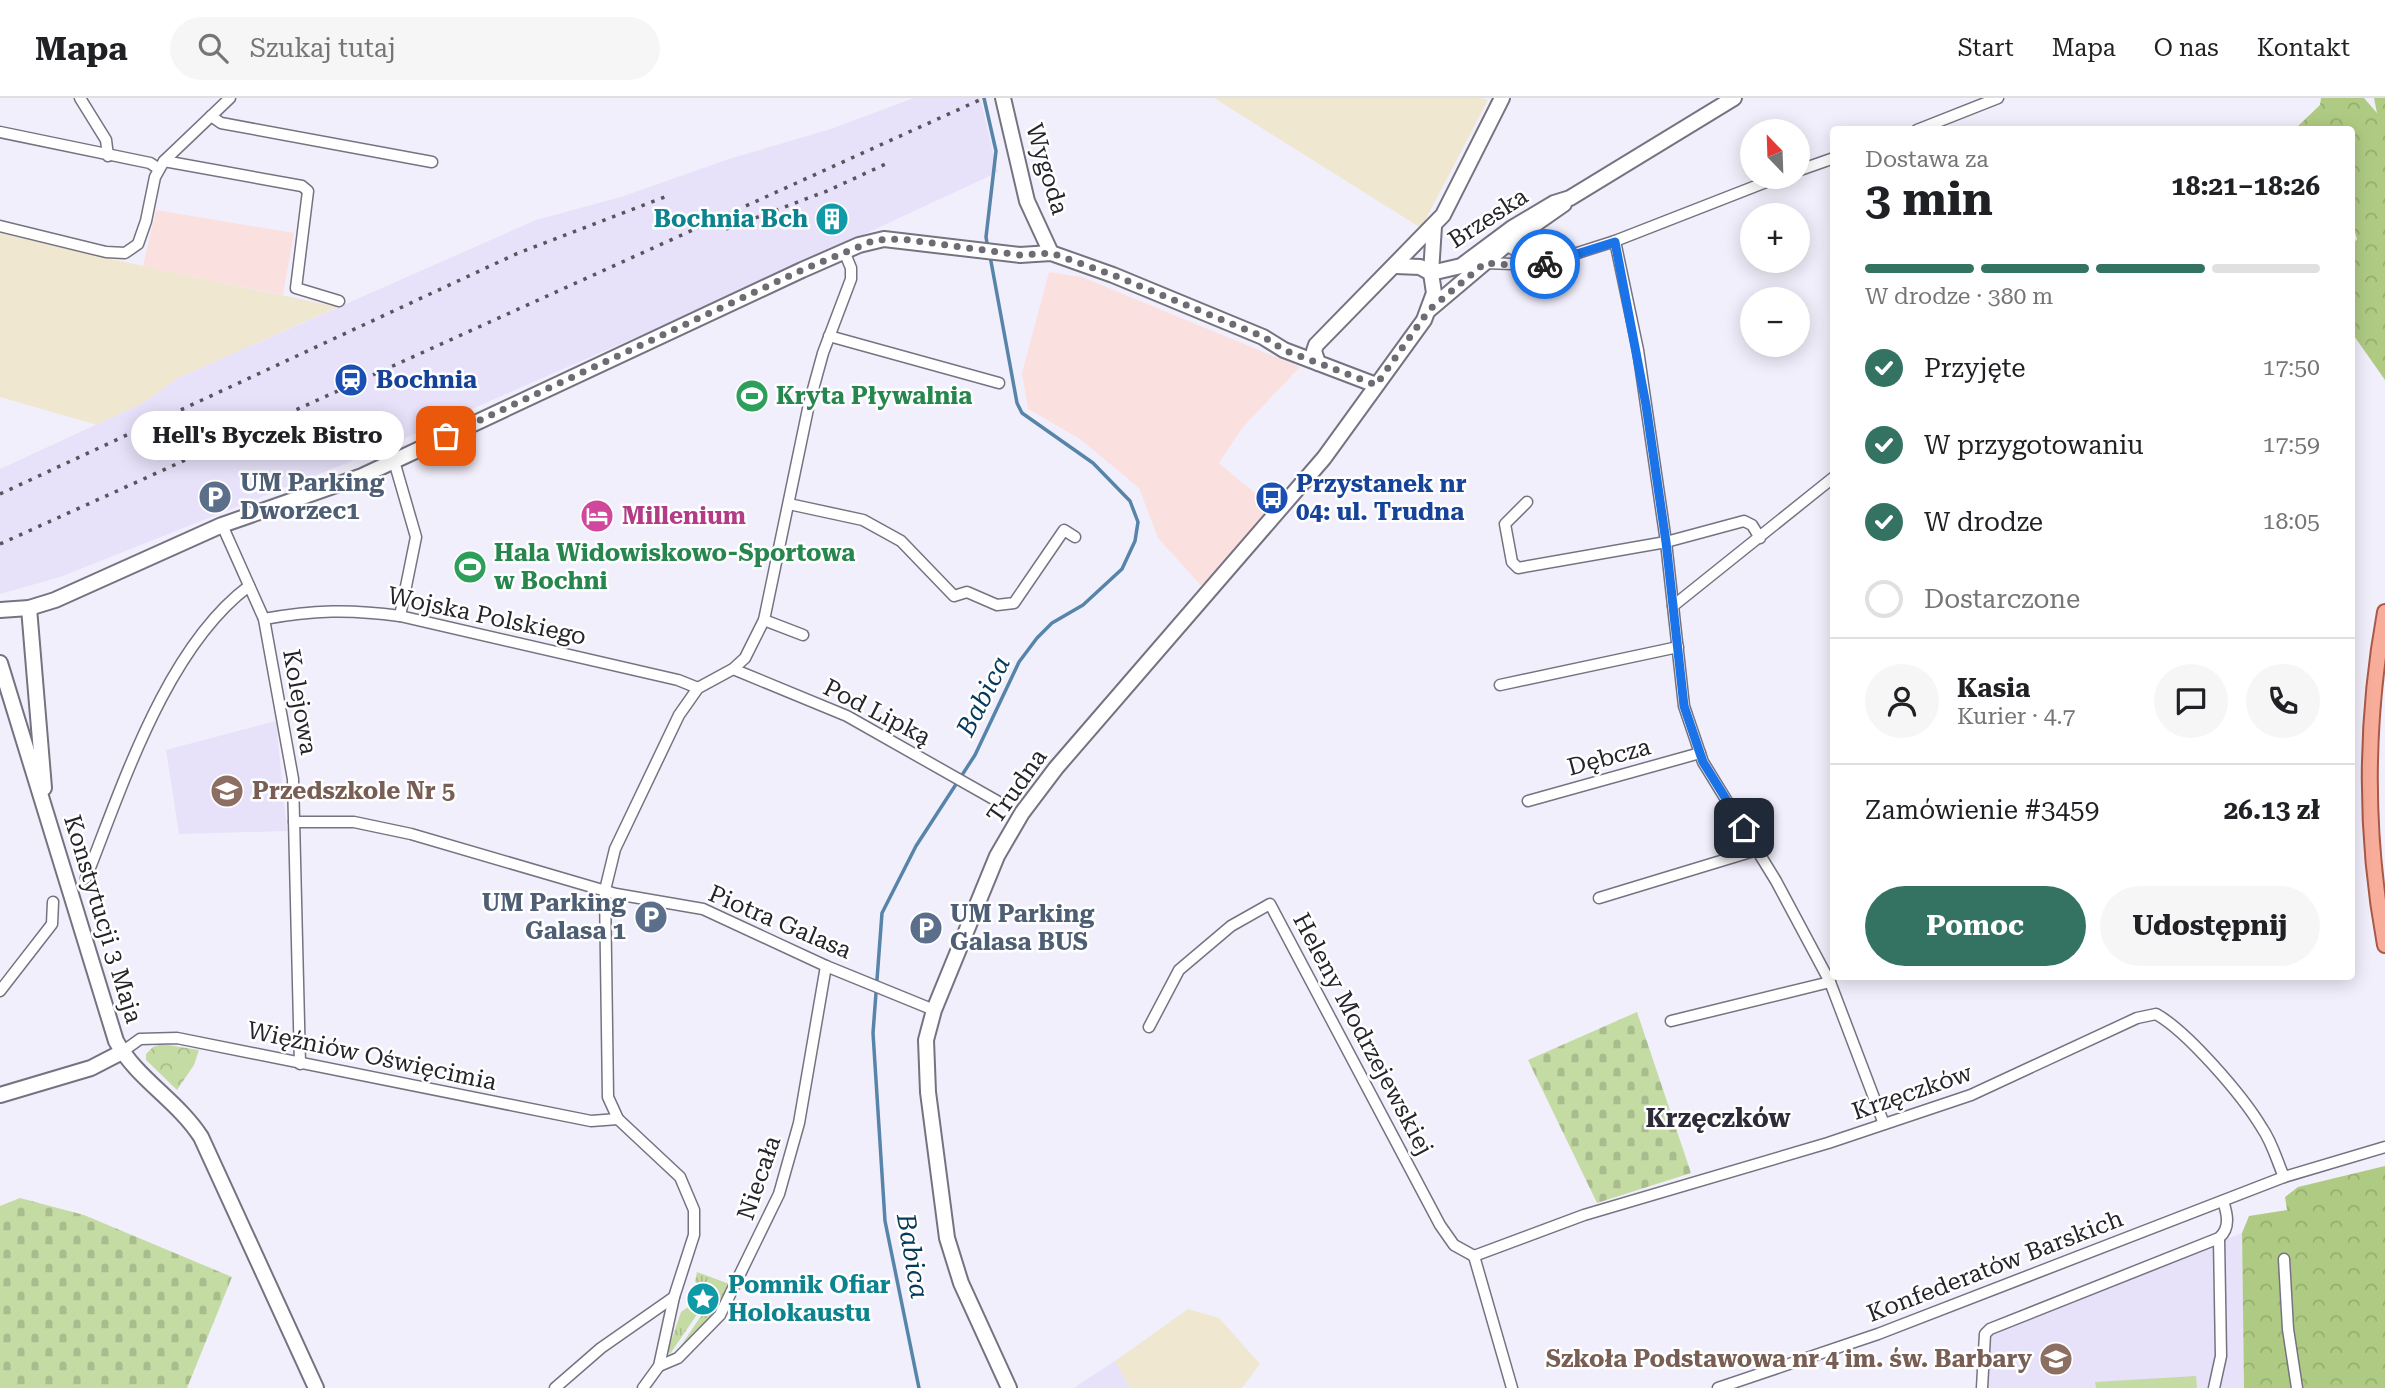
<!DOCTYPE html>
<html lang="pl">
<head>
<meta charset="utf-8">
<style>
	:root { --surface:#fff; --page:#f6f6f6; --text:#202124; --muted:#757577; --line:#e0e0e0; --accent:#347361 }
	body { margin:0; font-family:"Roboto Serif",serif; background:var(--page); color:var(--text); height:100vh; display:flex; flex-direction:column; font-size:26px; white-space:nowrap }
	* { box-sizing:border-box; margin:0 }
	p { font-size:23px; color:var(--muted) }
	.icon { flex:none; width:38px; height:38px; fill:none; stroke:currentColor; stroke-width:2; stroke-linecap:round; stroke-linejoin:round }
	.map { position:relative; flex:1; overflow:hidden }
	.drawer { position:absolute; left:1830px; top:28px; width:525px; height:854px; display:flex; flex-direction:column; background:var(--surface); border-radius:7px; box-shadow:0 4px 18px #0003 }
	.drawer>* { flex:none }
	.needle { width:46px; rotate:337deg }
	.tools { position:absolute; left:1740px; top:21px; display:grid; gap:14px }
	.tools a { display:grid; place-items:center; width:70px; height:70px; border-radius:50%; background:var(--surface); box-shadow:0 4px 18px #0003; font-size:35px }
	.pin { position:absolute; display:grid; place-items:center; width:60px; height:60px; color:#fff; margin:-30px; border-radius:14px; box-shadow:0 4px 10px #0006 }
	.courier { position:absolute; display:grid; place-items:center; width:70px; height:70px; margin:-35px; border:5px solid #1a73e8; border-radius:50%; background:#fff; color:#222; box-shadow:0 2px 9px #0007 }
	.bubble { position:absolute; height:49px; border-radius:24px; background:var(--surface); box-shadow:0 4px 18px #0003; font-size:23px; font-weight:700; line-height:49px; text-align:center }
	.summary em { font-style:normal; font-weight:700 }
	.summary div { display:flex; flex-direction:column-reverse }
	.summary { display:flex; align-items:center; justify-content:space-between; height:119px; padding:0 35px }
	h1 { font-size:46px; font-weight:700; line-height:52px }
	.bar { display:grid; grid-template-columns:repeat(4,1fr); gap:10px 7px; align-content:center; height:84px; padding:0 35px }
	.bar i { height:9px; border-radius:5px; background:var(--line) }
	.bar .on { background:var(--accent) }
	.bar p { grid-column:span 4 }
	.line { display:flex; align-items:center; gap:18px; padding:0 35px; border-top:2px solid var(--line) }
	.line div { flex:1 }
	.round { display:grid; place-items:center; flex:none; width:74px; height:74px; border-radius:37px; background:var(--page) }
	ol { padding:0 35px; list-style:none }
	li { display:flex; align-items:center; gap:21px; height:77px }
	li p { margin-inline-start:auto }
	li .icon { padding:7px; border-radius:50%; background:var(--accent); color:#fff; stroke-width:4 }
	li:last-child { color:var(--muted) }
	li i { width:38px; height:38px; border:4px solid var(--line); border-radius:50% }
	.primary-button { display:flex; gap:14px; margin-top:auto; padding:14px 35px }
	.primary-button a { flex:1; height:80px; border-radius:42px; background:var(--accent); color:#fff; font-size:28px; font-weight:700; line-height:80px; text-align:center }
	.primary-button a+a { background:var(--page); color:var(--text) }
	header { display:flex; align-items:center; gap:42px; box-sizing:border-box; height:98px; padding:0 35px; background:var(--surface); border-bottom:2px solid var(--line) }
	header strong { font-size:33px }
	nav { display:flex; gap:38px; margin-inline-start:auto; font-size:24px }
	.search { width:490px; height:63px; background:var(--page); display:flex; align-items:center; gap:18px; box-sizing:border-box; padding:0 24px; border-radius:38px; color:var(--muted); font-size:26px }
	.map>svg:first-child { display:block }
</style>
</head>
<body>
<header>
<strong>Mapa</strong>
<div class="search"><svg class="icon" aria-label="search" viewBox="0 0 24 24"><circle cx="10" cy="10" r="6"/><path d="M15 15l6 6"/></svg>Szukaj tutaj</div>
<nav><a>Start</a><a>Mapa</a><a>O nas</a><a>Kontakt</a></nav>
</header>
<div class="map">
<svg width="2385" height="1290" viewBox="0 0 2385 1290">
	<defs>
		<pattern id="grass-tufts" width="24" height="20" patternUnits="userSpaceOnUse" patternTransform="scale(1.75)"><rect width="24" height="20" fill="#c5dba4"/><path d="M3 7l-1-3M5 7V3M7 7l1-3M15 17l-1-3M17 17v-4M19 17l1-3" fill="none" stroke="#a9bc8d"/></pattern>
		<pattern id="forest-crowns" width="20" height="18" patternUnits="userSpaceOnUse" patternTransform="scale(1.75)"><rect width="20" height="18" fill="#afcb83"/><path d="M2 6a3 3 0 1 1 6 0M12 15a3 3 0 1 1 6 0" fill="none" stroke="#96ae71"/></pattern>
		<pattern id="cemetery-stones" width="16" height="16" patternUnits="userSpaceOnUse" patternTransform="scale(1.75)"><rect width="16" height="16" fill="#c5dba4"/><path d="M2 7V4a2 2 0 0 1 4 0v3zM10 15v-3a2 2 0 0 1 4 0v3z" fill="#a9bc8d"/></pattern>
		<pattern id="park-crowns" width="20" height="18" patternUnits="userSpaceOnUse" patternTransform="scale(1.75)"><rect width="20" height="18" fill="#c5dba4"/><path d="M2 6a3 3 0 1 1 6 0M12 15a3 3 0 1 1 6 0" fill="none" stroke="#a9bc8d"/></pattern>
	</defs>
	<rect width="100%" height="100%" fill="#f2effc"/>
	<g fill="#f0e7d1">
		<polygon points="1214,0 1481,0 1488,2 1421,130"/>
		<polygon points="0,135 106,160 338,209 178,280 143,305 97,327 0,299"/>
		<polygon points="1188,1211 1219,1220 1260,1266 1242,1290 1130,1290 1115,1263"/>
	</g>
	<g fill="#fbe0e0">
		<polygon points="156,112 294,135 283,197 143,168"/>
		<polygon points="1049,174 1082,179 1300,269 1242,330 1219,365 1274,411 1204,491 1158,440 1139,390 1080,341 1028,311 1022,275"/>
	</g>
	<g fill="#e7e1f9">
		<polygon points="914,0 980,0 998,74 753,188 357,361 60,479 0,496 0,371 143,305 178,280 536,122 621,99 729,61 831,31"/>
		<polygon points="276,623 287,733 179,736 166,652"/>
		<polygon points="2242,1135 2244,1290 1979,1290 1981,1238"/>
		<polygon points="1115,1263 1130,1290 1074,1290 1081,1285"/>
	</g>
	<g fill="url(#grass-tufts)">
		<polygon points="697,1174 732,1187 717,1213 674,1258 705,1212 713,1205 713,1195 699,1190 695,1183"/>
		<polygon points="694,1205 700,1212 670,1256 668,1252 681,1214"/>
	</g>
	<g fill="url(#forest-crowns)">
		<polygon points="2321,0 2364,0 2377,15 2374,0 2385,0 2385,282 2352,235 2352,147 2357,141 2352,125 2352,32 2299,31 2298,28 2320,7"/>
		<polygon points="2385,1068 2385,1290 2244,1290 2242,1135 2249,1118 2287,1112 2285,1099 2298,1089"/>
	</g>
	<g fill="url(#cemetery-stones)">
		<polygon points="1637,914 1691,1075 1597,1105 1528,962"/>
		<polygon points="20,1100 84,1117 232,1179 187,1290 0,1290 0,1108"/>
	</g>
	<polygon fill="url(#park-crowns)" points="162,946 199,952 194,967 177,992 146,962 146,956 153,949"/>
	<polygon fill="#c5dba4" points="2196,1278 2197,1290 2096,1290 2095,1284"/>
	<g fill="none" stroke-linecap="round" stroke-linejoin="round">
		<g stroke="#5784a9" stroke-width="3.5">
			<polyline points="984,0 996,53 986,139 988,151"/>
			<polyline points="919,1290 885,1123 873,935 882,815 916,748 975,657 1019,564 1037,540 1052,525 1083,507 1122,471 1135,443 1138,424 1130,403 1093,365 1022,315 1017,305 990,158"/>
		</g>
		<defs>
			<g id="street">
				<polyline points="80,0 106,42 108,58"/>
				<polyline points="211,18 221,25 432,64"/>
				<polyline points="1917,32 1998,0"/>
				<polyline points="0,34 150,65 159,71"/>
				<polyline points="164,63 302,88 308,93 296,190 339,203"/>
				<polyline points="1797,73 1834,60"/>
				<polyline points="0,128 106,154 125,155 138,146 146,123 155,79 164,63 230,0"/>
				<polyline points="1615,143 1638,252 1666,444 1684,608 1703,664 1776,783 1830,884 1884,1026"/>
				<polyline points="1501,144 1539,167"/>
				<polyline points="1485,165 1540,167 1615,143 1779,79"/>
				<polyline points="829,238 999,285"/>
				<polyline points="394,363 416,439 400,518"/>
				<polyline points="1527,404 1505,426 1512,464 1518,470 1666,444 1744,423 1752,427 1760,440"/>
				<polyline points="789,406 863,422 901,443 954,498 967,494 997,507 1014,505 1064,432 1075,439"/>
				<polyline points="222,427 264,521 293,681 300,966"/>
				<polyline points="1673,508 1834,379"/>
				<path d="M264,521C313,512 350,511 400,518L678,582L698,590"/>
				<polyline points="764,522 803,537"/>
				<polyline points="733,571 847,618 997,703"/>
				<polyline points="1500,587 1678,549"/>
				<polyline points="1528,703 1700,655"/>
				<polyline points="294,724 354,724 411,736 616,796 703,811 826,868 934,912"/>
				<path d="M86,780C123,687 166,550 249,488"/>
				<polyline points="1599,800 1757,752"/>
				<polyline points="0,893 52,826 53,804"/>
				<polyline points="1671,923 1830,884"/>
				<polyline points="1149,929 1179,872 1231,828 1270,806 1440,1127 1454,1147 1474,1158"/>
				<polyline points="122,954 140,941 177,940 591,1023 618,1021"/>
				<path d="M1474,1158L1584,1117L1828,1045L1971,997L2137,920L2156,916C2187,933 2243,998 2262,1030C2272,1044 2277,1063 2284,1079"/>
				<polyline points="1474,1158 1512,1290"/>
				<polyline points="2284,1161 2288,1231 2297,1290"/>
				<polyline points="659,1268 678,1260 720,1217 779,1096 799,1025 826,868"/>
				<polyline points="555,1290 601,1250 674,1199"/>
				<polyline points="643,1290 659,1268 674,1199 694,1137 694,1112 680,1079 618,1021 608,999 605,792 615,751 679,617 698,590 733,571 745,560 764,522 809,306 823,255 851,181 851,170 844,153"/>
				<polyline points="1718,1290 1878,1236 2284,1079 2385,1049"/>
				<path d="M1982,1290L1985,1236L1990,1231L2219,1140C2231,1130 2227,1115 2223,1103"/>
				<polyline points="2214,1290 2221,1258 2219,1140"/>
			</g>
			<g id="secondary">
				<polyline points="1003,0 1027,103 1051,155"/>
				<polyline points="1396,168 1420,169 1431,175"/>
				<polyline points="1431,175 1461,168 1512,130 1554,105 1570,100 1734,0"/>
				<polyline points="1429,212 1507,146 1564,106"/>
				<polyline points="1318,265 1314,253 1316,247 1443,117 1502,0"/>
				<polyline points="29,510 44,690"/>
				<polyline points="0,512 29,510 55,502 222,427 362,378 802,172 859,147 884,141 1020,157 1051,155 1113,177 1263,239 1284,252 1376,287"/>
				<path d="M0,565L116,943C137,981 177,1002 201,1039L316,1290"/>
				<polyline points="0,997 91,970 122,954"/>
				<polyline points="1009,1290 961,1185 947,1140 928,994 926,942 934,912 997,758 1022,715 1056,670 1324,360 1424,222 1434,195 1431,175 1434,128"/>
			</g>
			<path id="primary" d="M2385,514C2365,624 2365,738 2385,847"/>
		</defs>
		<use href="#street" stroke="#767381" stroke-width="13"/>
		<use href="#secondary" stroke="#767381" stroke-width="18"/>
		<use href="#primary" stroke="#ab5947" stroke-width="18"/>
		<use href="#street" stroke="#fff" stroke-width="10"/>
		<use href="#secondary" stroke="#fff" stroke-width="14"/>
		<use href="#primary" stroke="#f8ac9a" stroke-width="14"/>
		<g stroke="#57555d" stroke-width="3.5" stroke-dasharray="3.5 7" stroke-linecap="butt">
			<polyline points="726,131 827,93 890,64"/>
			<polyline points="0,396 516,156 667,98"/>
			<polyline points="0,446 984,0"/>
		</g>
	</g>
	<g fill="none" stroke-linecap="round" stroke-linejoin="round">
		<polyline stroke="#6d6b74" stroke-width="7" stroke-dasharray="0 12.6" points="446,338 802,172 875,142 902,141 1020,157 1051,155 1113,177 1264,239 1284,252 1376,287 1429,212 1485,165 1521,168 1545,166"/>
		<polyline stroke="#1a73e8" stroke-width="9" points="1545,166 1615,144 1646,307 1666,444 1684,608 1703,664 1744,730"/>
	</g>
	<defs>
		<symbol id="building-disc" viewBox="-11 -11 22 22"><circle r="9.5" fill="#0f9aa8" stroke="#fff"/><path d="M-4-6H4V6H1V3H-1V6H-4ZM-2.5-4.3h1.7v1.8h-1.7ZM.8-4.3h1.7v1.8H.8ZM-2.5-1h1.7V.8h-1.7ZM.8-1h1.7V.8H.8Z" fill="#fff"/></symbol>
		<symbol id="station-disc" viewBox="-11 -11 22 22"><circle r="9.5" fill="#1a4fb4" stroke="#fff"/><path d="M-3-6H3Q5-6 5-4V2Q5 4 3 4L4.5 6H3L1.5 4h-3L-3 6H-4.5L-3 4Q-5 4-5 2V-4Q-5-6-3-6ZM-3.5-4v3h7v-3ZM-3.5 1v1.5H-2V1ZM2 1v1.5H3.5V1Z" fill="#fff"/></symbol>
		<symbol id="stadium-disc" viewBox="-11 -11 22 22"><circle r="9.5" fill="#2e9e5b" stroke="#fff"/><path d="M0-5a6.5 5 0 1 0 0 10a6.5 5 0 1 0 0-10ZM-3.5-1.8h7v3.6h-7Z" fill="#fff"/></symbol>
		<symbol id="parking-disc" viewBox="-11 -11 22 22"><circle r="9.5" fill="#5c6f8a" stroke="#fff"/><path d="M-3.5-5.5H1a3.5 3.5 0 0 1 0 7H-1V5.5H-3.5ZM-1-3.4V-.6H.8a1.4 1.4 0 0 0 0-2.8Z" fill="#fff"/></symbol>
		<symbol id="bus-disc" viewBox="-11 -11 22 22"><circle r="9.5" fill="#1a4fb4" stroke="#fff"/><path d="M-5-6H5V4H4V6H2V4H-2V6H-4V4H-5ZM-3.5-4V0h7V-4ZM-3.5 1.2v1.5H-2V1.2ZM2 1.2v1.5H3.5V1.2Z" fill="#fff"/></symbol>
		<symbol id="hotel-disc" viewBox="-11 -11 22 22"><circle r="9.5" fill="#d1479c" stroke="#fff"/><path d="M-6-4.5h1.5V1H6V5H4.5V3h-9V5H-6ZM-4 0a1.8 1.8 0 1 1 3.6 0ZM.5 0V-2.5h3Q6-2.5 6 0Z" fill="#fff"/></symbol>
		<symbol id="school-disc" viewBox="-11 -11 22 22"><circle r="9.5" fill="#8d6e63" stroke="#fff"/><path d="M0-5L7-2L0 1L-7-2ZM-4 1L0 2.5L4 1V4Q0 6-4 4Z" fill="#fff"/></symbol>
		<symbol id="sight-disc" viewBox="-11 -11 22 22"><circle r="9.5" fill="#0f9aa8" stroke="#fff"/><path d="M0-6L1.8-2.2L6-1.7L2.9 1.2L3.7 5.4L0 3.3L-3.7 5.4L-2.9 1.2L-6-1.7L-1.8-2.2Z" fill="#fff"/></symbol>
	</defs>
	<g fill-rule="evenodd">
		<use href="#building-disc" x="813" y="102" width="38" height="38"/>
		<use href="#station-disc" x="332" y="263" width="38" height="38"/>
		<use href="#stadium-disc" x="733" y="279" width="38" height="38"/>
		<use href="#parking-disc" x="196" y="380" width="38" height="38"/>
		<use href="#bus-disc" x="1253" y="381" width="38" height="38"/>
		<use href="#hotel-disc" x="578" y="399" width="38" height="38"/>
		<use href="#stadium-disc" x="451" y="450" width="38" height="38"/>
		<use href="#school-disc" x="208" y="674" width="38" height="38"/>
		<use href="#parking-disc" x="632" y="800" width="38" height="38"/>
		<use href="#parking-disc" x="907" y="811" width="38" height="38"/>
		<use href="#sight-disc" x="684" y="1182" width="38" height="38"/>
		<use href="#school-disc" x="2037" y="1242" width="38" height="38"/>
	</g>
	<g text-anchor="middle" stroke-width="5" stroke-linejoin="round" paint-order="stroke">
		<g font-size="24" fill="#25242a" stroke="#fff">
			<text transform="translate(1047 71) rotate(73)" y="8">Wygoda</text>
			<text transform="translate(1488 120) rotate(-33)" y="8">Brzeska</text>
			<text transform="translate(487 518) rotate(12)" y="8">Wojska Polskiego</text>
			<text transform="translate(300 604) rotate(80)" y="8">Kolejowa</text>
			<text transform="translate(877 614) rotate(27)" y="8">Pod Lipką</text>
			<text transform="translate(1609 659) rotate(-15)" y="8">Dębcza</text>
			<text transform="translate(1017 688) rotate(-55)" y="8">Trudna</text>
			<text transform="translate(103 821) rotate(73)" y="8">Konstytucji 3 Maja</text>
			<text transform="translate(780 824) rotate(23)" y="8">Piotra Galasa</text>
			<text transform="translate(1363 936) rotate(62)" y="8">Heleny Modrzejewskiej</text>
			<text transform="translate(372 958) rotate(12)" y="8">Więźniów Oświęcimia</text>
			<text transform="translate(1912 994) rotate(-19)" y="8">Krzęczków</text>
			<text transform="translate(759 1080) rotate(-71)" y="8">Niecała</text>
			<text transform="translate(1995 1168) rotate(-21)" y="8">Konfederatów Barskich</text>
		</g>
		<g font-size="24" font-weight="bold" fill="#0d838f" stroke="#fff" text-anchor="end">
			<text x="808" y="129">Bochnia Bch</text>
			<text x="728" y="1195" text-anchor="start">Pomnik Ofiar<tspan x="728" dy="28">Holokaustu</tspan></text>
		</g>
		<g font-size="24" font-weight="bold" fill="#164399" stroke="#fff" text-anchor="start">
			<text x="376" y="290">Bochnia</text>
			<text x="1296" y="394">Przystanek nr<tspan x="1296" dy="28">04: ul. Trudna</tspan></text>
		</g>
		<g font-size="24" font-weight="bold" fill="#27864d" stroke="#fff" text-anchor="start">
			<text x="776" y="306">Kryta Pływalnia</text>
			<text x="494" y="463">Hala Widowiskowo-Sportowa<tspan x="494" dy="28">w Bochni</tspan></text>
		</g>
		<g font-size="24" font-weight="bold" fill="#4e5e75" stroke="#fff" text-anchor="start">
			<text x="240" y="393">UM Parking<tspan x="240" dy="28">Dworzec1</tspan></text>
			<text x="626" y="813" text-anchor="end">UM Parking<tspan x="626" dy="28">Galasa 1</tspan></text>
			<text x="950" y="824">UM Parking<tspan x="950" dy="28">Galasa BUS</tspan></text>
		</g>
		<g font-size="24" font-weight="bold" fill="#b23c85" stroke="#fff" text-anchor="start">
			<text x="622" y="426">Millenium</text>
		</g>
		<g font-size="24" font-weight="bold" fill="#785e54" stroke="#fff" text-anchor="start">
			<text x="252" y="701">Przedszkole Nr 5</text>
			<text x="2032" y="1269" text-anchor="end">Szkoła Podstawowa nr 4 im. św. Barbary</text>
		</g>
		<g font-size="26" font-style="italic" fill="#03395a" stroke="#fff">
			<text transform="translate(983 598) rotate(-63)" y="9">Babica</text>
			<text transform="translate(913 1158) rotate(80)" y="9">Babica</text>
		</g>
		<g font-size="26" font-weight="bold" fill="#2f2b38" stroke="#fff">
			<text x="1718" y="1029">Krzęczków</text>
		</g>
	</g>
</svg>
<div class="tools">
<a><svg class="needle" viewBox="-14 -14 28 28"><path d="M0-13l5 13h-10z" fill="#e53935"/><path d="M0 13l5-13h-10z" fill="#757577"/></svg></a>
<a>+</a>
<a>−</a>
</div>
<div class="pin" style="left:446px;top:338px;background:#ea580c"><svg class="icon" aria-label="bag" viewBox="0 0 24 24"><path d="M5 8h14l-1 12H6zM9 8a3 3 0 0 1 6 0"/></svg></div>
<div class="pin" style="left:1744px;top:730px;background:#1f2937"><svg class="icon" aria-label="home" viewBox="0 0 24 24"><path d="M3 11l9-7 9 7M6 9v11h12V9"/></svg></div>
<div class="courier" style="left:1545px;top:166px"><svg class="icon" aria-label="bike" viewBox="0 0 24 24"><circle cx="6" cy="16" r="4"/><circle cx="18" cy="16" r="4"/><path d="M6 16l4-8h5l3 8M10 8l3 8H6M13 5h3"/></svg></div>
<div class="bubble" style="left:131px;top:313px;width:273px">Hell's Byczek Bistro</div>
<section class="drawer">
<div class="summary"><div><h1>3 min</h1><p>Dostawa za</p></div><em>18:21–18:26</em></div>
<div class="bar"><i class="on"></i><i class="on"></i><i class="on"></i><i></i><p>W drodze · 380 m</p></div>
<ol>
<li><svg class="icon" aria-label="check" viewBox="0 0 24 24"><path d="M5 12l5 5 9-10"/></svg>Przyjęte<p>17:50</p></li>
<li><svg class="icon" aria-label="check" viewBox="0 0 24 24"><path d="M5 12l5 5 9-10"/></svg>W przygotowaniu<p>17:59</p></li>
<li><svg class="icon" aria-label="check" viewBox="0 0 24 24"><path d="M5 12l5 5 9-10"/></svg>W drodze<p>18:05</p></li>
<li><i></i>Dostarczone</li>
</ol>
<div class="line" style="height:126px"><a class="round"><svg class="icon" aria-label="person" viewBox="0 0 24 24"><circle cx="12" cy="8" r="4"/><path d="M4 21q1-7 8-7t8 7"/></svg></a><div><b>Kasia</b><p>Kurier · 4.7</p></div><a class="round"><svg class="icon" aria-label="chat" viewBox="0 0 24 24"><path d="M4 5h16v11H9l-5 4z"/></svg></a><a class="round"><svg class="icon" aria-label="phone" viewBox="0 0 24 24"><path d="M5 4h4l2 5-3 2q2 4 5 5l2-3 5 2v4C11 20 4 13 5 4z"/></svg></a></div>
<div class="line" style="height:91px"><div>Zamówienie #3459</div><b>26.13 zł</b></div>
<div class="primary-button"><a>Pomoc</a><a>Udostępnij</a></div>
</section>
</div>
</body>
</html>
